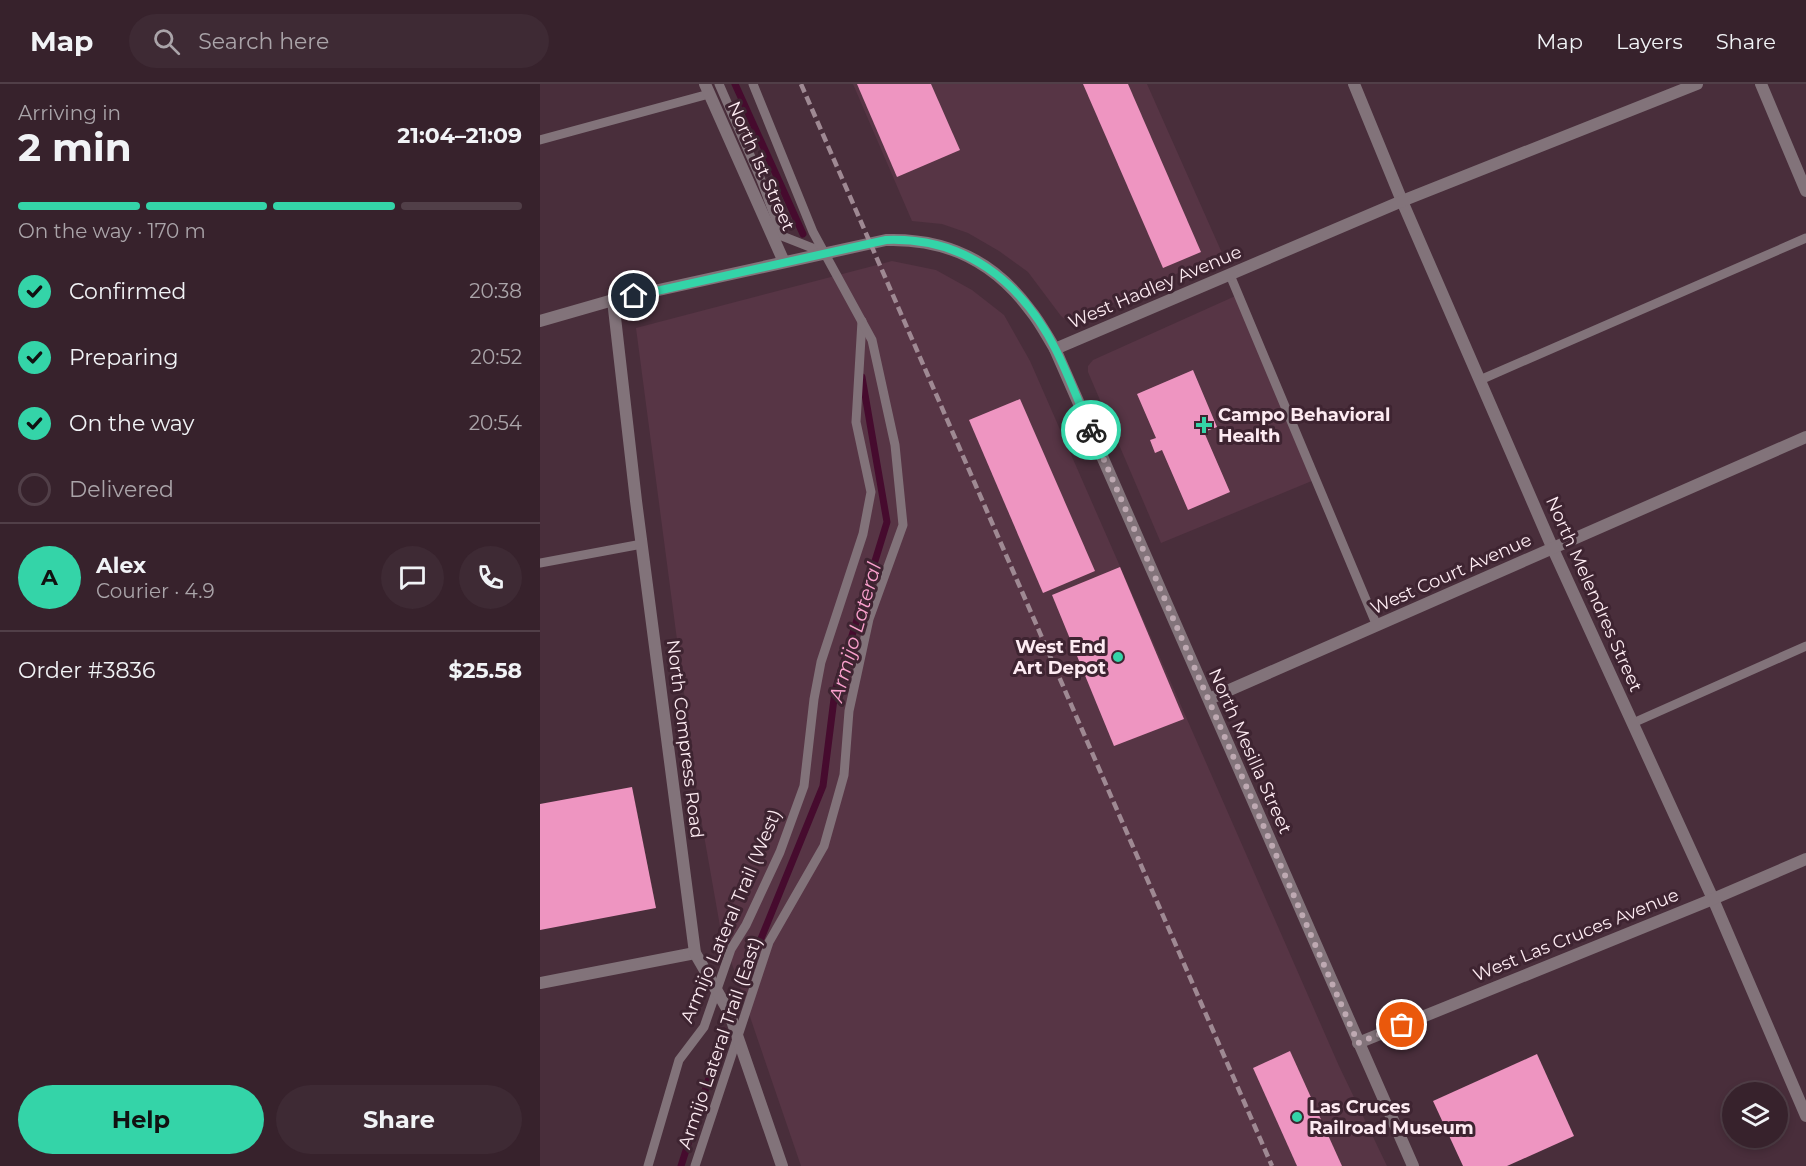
<!DOCTYPE html>
<html lang="en">
<head>
<meta charset="utf-8">
<style>
	:root { --surface:#37222c; --page:#3e2a34; --text:#f1f3f6; --muted:#aaa4a9; --line:#513f48; --accent:#34d4a8 }
	body { margin:0; font-family:Montserrat,sans-serif; background:var(--page); color:var(--text); height:100vh; display:flex; flex-direction:column; font-size:22px; white-space:nowrap }
	* { box-sizing:border-box; margin:0 }
	p { font-size:20px; color:var(--muted) }
	.icon { flex:none; width:33px; height:33px; fill:none; stroke:currentColor; stroke-width:2; stroke-linecap:round; stroke-linejoin:round }
	.map { position:relative; flex:1; overflow:hidden }
	.sheet { display:flex; flex-direction:column; background:var(--surface); width:540px }
	.sheet>* { flex:none }
	.controls { position:absolute; left:1182px; top:998px; display:grid; gap:12px }
	.controls a { display:grid; place-items:center; width:66px; height:66px; border-radius:50%; background:var(--surface); box-shadow:0 3px 9px #0003,0 0 0 2px var(--line); font-size:30px }
	.pin { position:absolute; display:grid; place-items:center; width:51px; height:51px; color:#fff; margin:-26px; border:3px solid #fff; border-radius:50%; box-shadow:0 2px 6px #0007 }
	.courier { position:absolute; display:grid; place-items:center; width:60px; height:60px; margin:-30px; border:4px solid #34d4a8; border-radius:50%; background:#fff; color:#222; box-shadow:0 2px 8px #0007 }
	.head em { font-style:normal; font-weight:700 }
	.head div { display:flex; flex-direction:column-reverse }
	.head { display:flex; align-items:center; justify-content:space-between; height:102px; padding:0 18px }
	h1 { font-size:39px; font-weight:700; line-height:45px }
	.bar { display:grid; grid-template-columns:repeat(4,1fr); gap:9px 6px; align-content:center; height:72px; padding:0 18px }
	.bar i { height:8px; border-radius:4px; background:var(--line) }
	.bar .active { background:var(--accent) }
	.bar p { grid-column:span 4 }
	.line { display:flex; align-items:center; gap:15px; padding:0 18px; border-top:2px solid var(--line) }
	.line div { flex:1 }
	.round { display:grid; place-items:center; flex:none; width:63px; height:63px; border-radius:32px; background:var(--page) }
	ol { padding:0 18px; list-style:none }
	li { display:flex; align-items:center; gap:18px; height:66px }
	li p { margin-inline-start:auto }
	li .icon { padding:6px; border-radius:50%; background:var(--accent); color:#111; stroke-width:4 }
	li:last-child { color:var(--muted) }
	li i { width:33px; height:33px; border:3px solid var(--line); border-radius:50% }
	.button { display:flex; gap:12px; margin-top:auto; padding:12px 18px }
	.button a { flex:1; height:69px; border-radius:36px; background:var(--accent); color:#111; font-size:24px; font-weight:700; line-height:69px; text-align:center }
	.button a+a { background:var(--page); color:var(--text) }
	header { display:flex; align-items:center; gap:36px; box-sizing:border-box; height:84px; padding:0 30px; background:var(--surface); border-bottom:2px solid var(--line) }
	header strong { font-size:28px }
	nav { display:flex; gap:33px; margin-inline-start:auto; font-size:21px }
	.search { width:420px; height:54px; background:var(--page); display:flex; align-items:center; gap:15px; box-sizing:border-box; padding:0 21px; border-radius:33px; color:var(--muted); font-size:22px }
	main { display:flex; flex:1; min-height:0 }
	.map>svg:first-child { display:block }
</style>
</head>
<body>
<header>
<strong>Map</strong>
<div class="search"><svg class="icon" aria-label="search" viewBox="0 0 24 24"><circle cx="10" cy="10" r="6"/><path d="M15 15l6 6"/></svg>Search here</div>
<nav><a>Map</a><a>Layers</a><a>Share</a></nav>
</header>
<main>
<section class="sheet">
<div class="head"><div><h1>2 min</h1><p>Arriving in</p></div><em>21:04–21:09</em></div>
<div class="bar"><i class="active"></i><i class="active"></i><i class="active"></i><i></i><p>On the way · 170 m</p></div>
<ol>
<li><svg class="icon" aria-label="check" viewBox="0 0 24 24"><path d="M5 12l5 5 9-10"/></svg>Confirmed<p>20:38</p></li>
<li><svg class="icon" aria-label="check" viewBox="0 0 24 24"><path d="M5 12l5 5 9-10"/></svg>Preparing<p>20:52</p></li>
<li><svg class="icon" aria-label="check" viewBox="0 0 24 24"><path d="M5 12l5 5 9-10"/></svg>On the way<p>20:54</p></li>
<li><i></i>Delivered</li>
</ol>
<div class="line" style="height:108px"><b class="round" style="background:var(--accent);color:#111">A</b><div><b>Alex</b><p>Courier · 4.9</p></div><a class="round"><svg class="icon" aria-label="chat" viewBox="0 0 24 24"><path d="M4 5h16v11H9l-5 4z"/></svg></a><a class="round"><svg class="icon" aria-label="phone" viewBox="0 0 24 24"><path d="M5 4h4l2 5-3 2q2 4 5 5l2-3 5 2v4C11 20 4 13 5 4z"/></svg></a></div>
<div class="line" style="height:78px"><div>Order #3836</div><b>$25.58</b></div>
<div class="button"><a>Help</a><a>Share</a></div>
</section>
<div class="map">
<svg width="1266" height="1082" viewBox="0 0 1266 1082">
	<rect width="100%" height="100%" fill="#492e3b"/>
	<g fill="#573545">
		<polygon points="313,0 607,0 682,169 538,235 526,236 521,232 488,188 459,167 428,149 402,140 372,137"/>
		<polygon points="352,177 396,186 432,206 464,231 490,277 799,982 847,1082 261,1082 181,848 159,723 96,244"/>
		<polygon points="702,209 779,394 621,459 548,288 548,282 553,276"/>
	</g>
	<g fill="none" stroke-linecap="round" stroke-linejoin="round">
		<g stroke="#460b2e" stroke-width="7">
			<polyline points="195,0 263,150"/>
			<polyline points="203,899 283,702 295,607 347,438 322,293"/>
			<polyline points="141,1082 184,947"/>
		</g>
	</g>
	<g fill="#ee95c1">
		<polygon points="317,0 391,0 420,66 357,93"/>
		<polygon points="543,0 588,0 661,168 623,184"/>
		<polygon points="653,286 677,343 664,348 690,408 648,426 622,366 615,369 610,356 616,354 597,310"/>
		<polygon points="480,315 555,487 503,509 429,336"/>
		<polygon points="580,483 644,635 574,662 512,511"/>
		<polygon points="92,703 116,824 0,846 0,720"/>
		<polygon points="750,967 802,1082 757,1082 713,984"/>
		<polygon points="997,970 1034,1052 967,1082 923,1082 893,1017"/>
	</g>
	<g fill="none" stroke-linecap="round" stroke-linejoin="round">
		<g stroke="#82737a" stroke-width="9">
			<polyline points="179,0 221,96 242,152 285,169"/>
			<polyline points="0,56 169,10"/>
			<polyline points="690,191 837,542"/>
			<polyline points="940,296 1266,154"/>
			<polyline points="0,479 102,460"/>
			<polyline points="1093,639 1266,562"/>
			<polyline points="108,1082 139,976 164,943 191,865 206,841 240,768 264,702 274,615 281,578 323,450 331,408 316,338 322,237"/>
			<polyline points="155,1082 229,858 284,762 304,691 309,627 329,535 363,441 355,361 332,256 273,148 213,0"/>
		</g>
		<g stroke="#82737a" stroke-width="12">
			<polyline points="165,0 244,178"/>
			<polyline points="814,0 862,117 1013,465 1173,815 1266,1032"/>
			<polyline points="1221,0 1266,107"/>
			<polyline points="515,265 862,117 1157,0"/>
			<polyline points="669,615 1266,353"/>
			<polyline points="0,899 155,869"/>
		</g>
		<g stroke="#82737a" stroke-width="12">
			<polyline points="73,216 96,417 155,869 189,928 242,1082"/>
			<path d="M0,237L73,216L346,156C406,154 454,177 490,226C500,238 507,252 515,265L873,1082"/>
			<polyline points="818,959 1173,815 1266,775"/>
		</g>
		<polyline stroke="#9f8993" stroke-width="4.5" stroke-dasharray="9 4.5" stroke-linecap="butt" points="261,0 732,1082"/>
	</g>
	<g fill="none" stroke-linecap="round" stroke-linejoin="round">
		<polyline stroke="#bea9b2" stroke-width="6" stroke-dasharray="0 10.8" points="551,346 818,959 862,941"/>
		<path stroke="#34d4a8" stroke-width="8" d="M94,212L346,156C425,153 481,197 516,266C529,292 539,320 551,346"/>
	</g>
	<g fill="#34d4a8" stroke="#3e2431" stroke-width="2">
		<path d="M661 332h6v6h6v6h-6v6h-6v-6h-6v-6h6z"/>
		<circle cx="578" cy="573" r="6"/>
		<circle cx="757" cy="1033" r="6"/>
	</g>
	<g text-anchor="middle" stroke-width="6" stroke-linejoin="round" paint-order="stroke">
		<g font-size="18" fill="#fdebf2" stroke="#3e2431">
			<text transform="translate(221 82) rotate(66)" y="6">North 1st Street</text>
			<text transform="translate(615 203) rotate(-23)" y="6">West Hadley Avenue</text>
			<text transform="translate(911 490) rotate(-24)" y="6">West Court Avenue</text>
			<text transform="translate(1054 510) rotate(66)" y="6">North Melendres Street</text>
			<text transform="translate(145 655) rotate(83)" y="6">North Compress Road</text>
			<text transform="translate(710 667) rotate(66)" y="6">North Mesilla Street</text>
			<text transform="translate(191 832) rotate(-67)" y="6">Armijo Lateral Trail (West)</text>
			<text transform="translate(1036 851) rotate(-22)" y="6">West Las Cruces Avenue</text>
			<text transform="translate(180 959) rotate(-71)" y="6">Armijo Lateral Trail (East)</text>
		</g>
		<g font-size="18" font-weight="bold" fill="#fdebf2" stroke="#3e2431" text-anchor="start">
			<text x="678" y="337">Campo Behavioral<tspan x="678" dy="21">Health</tspan></text>
			<text x="566" y="569" text-anchor="end">West End<tspan x="566" dy="21">Art Depot</tspan></text>
			<text x="769" y="1029">Las Cruces<tspan x="769" dy="21">Railroad Museum</tspan></text>
		</g>
		<g font-size="20" font-style="italic" fill="#faa0cd" stroke="#3e2431">
			<text transform="translate(315 548) rotate(-74)" y="7">Armijo Lateral</text>
		</g>
	</g>
</svg>
<div class="controls">
<a><svg class="icon" aria-label="layers" viewBox="0 0 24 24"><path d="M12 4l9 5-9 5-9-5zM3 14l9 5 9-5"/></svg></a>
</div>
<div class="pin" style="left:862px;top:941px;background:#ea580c"><svg class="icon" aria-label="bag" viewBox="0 0 24 24"><path d="M5 8h14l-1 12H6zM9 8a3 3 0 0 1 6 0"/></svg></div>
<div class="pin" style="left:94px;top:212px;background:#1f2937"><svg class="icon" aria-label="home" viewBox="0 0 24 24"><path d="M3 11l9-7 9 7M6 9v11h12V9"/></svg></div>
<div class="courier" style="left:551px;top:346px"><svg class="icon" aria-label="bike" viewBox="0 0 24 24"><circle cx="6" cy="16" r="4"/><circle cx="18" cy="16" r="4"/><path d="M6 16l4-8h5l3 8M10 8l3 8H6M13 5h3"/></svg></div>
</div>
</main>
</body>
</html>
